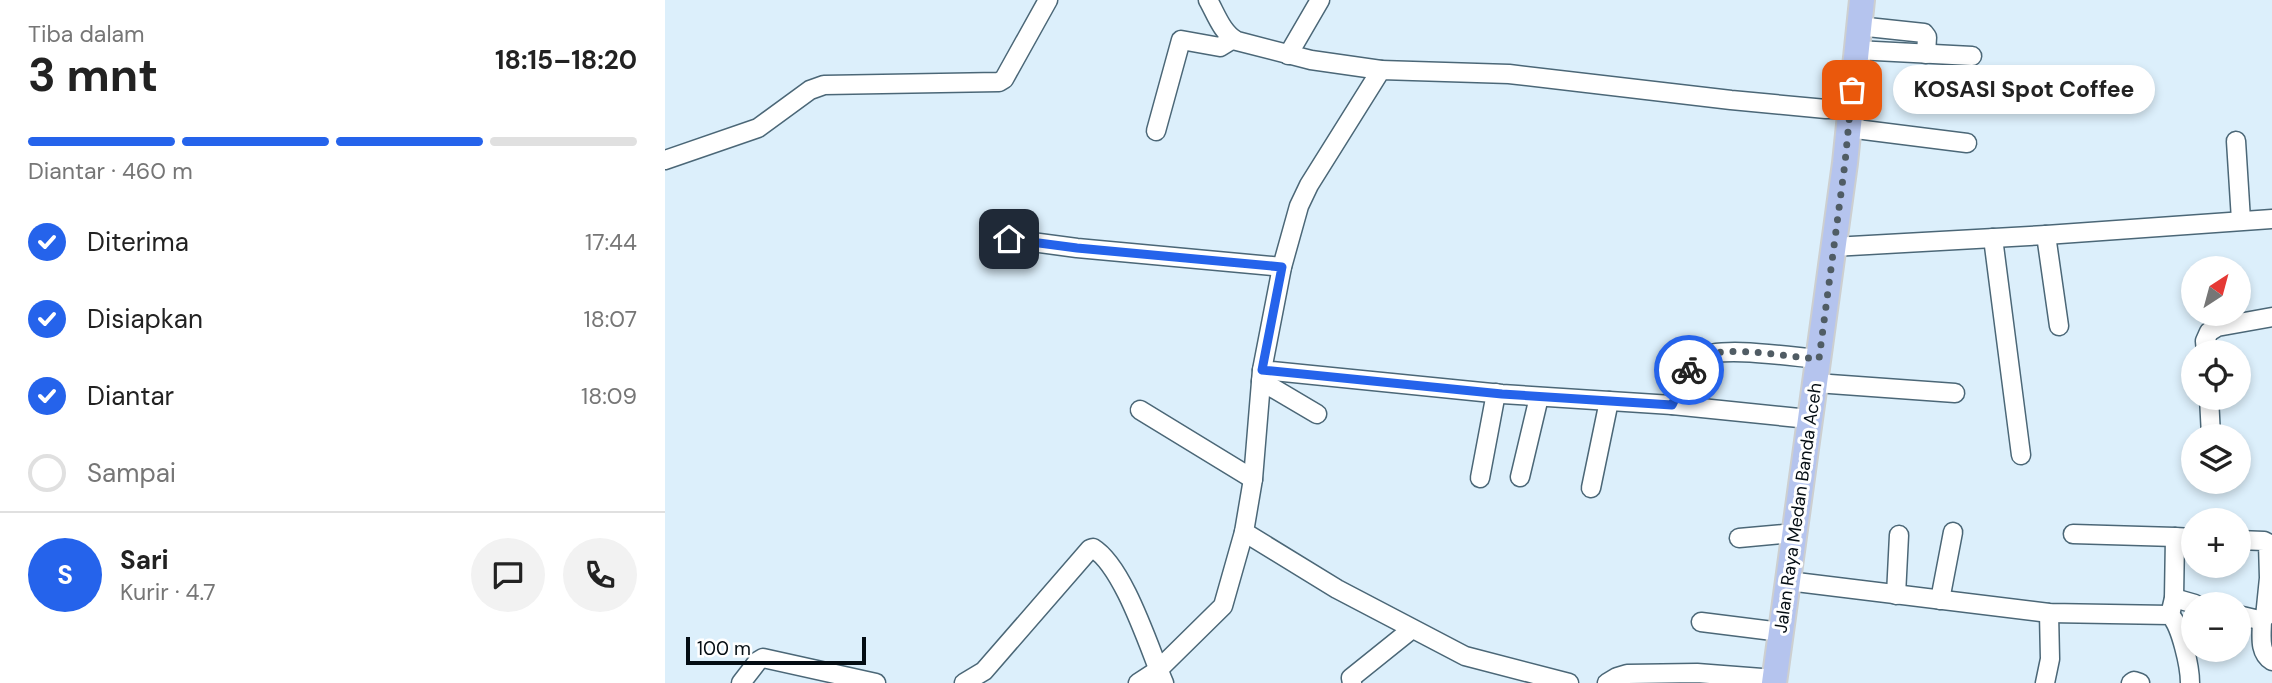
<!DOCTYPE html>
<html lang="id">
<head>
<meta charset="utf-8">
<style>
	:root { --surface:#fff; --page:#f2f2f2; --text:#222; --muted:#767676; --line:#e0e0e0; --accent:#2563eb }
	body { margin:0; font-family:"DM Sans",sans-serif; background:var(--page); color:var(--text); height:100vh; display:flex; flex-direction:column; font-size:26px; white-space:nowrap }
	* { box-sizing:border-box; margin:0 }
	p { font-size:23px; color:var(--muted) }
	.icon { flex:none; width:38px; height:38px; fill:none; stroke:currentColor; stroke-width:2; stroke-linecap:round; stroke-linejoin:round }
	.map { position:relative; flex:1; overflow:hidden }
	.sheet { display:flex; flex-direction:column; background:var(--surface); width:665px }
	.sheet>* { flex:none }
	.needle { width:46px; rotate:36deg }
	.controls { position:absolute; left:1516px; top:256px; display:grid; gap:14px }
	.controls a { display:grid; place-items:center; width:70px; height:70px; border-radius:50%; background:var(--surface); box-shadow:0 4px 10px #0003; font-size:35px }
	.scale { position:absolute; left:21px; bottom:18px; width:180px; box-sizing:border-box; padding-left:7px; border:4px solid #040d13; border-top:0; font-size:19px; line-height:24px; white-space:nowrap; color:#040d13; -webkit-text-stroke:5px #fff; paint-order:stroke }
	.pin { position:absolute; display:grid; place-items:center; width:60px; height:60px; color:#fff; margin:-30px; border-radius:14px; box-shadow:0 4px 10px #0006 }
	.courier { position:absolute; display:grid; place-items:center; width:70px; height:70px; margin:-35px; border:5px solid #2563eb; border-radius:50%; background:#fff; color:#222; box-shadow:0 2px 9px #0007 }
	.bubble { position:absolute; height:49px; border-radius:24px; background:var(--surface); box-shadow:0 4px 10px #0003; font-size:23px; font-weight:700; line-height:49px; text-align:center }
	.head em { font-style:normal; font-weight:700 }
	.head div { display:flex; flex-direction:column-reverse }
	.head { display:flex; align-items:center; justify-content:space-between; height:119px; padding:0 28px }
	h1 { font-size:46px; font-weight:700; line-height:52px }
	.bar { display:grid; grid-template-columns:repeat(4,1fr); gap:10px 7px; align-content:center; height:84px; padding:0 28px }
	.bar i { height:9px; border-radius:5px; background:var(--line) }
	.bar .active { background:var(--accent) }
	.bar p { grid-column:span 4 }
	.line { display:flex; align-items:center; gap:18px; padding:0 28px; border-top:2px solid var(--line) }
	.line div { flex:1 }
	.round { display:grid; place-items:center; flex:none; width:74px; height:74px; border-radius:37px; background:var(--page) }
	ol { padding:0 28px; list-style:none }
	li { display:flex; align-items:center; gap:21px; height:77px }
	li p { margin-inline-start:auto }
	li .icon { padding:7px; border-radius:50%; background:var(--accent); color:#fff; stroke-width:4 }
	li:last-child { color:var(--muted) }
	li i { width:38px; height:38px; border:4px solid var(--line); border-radius:50% }
	main { display:flex; flex:1; min-height:0 }
	.map>svg:first-child { display:block }
</style>
</head>
<body>
<main>
<section class="sheet">
<div class="head"><div><h1>3 mnt</h1><p>Tiba dalam</p></div><em>18:15–18:20</em></div>
<div class="bar"><i class="active"></i><i class="active"></i><i class="active"></i><i></i><p>Diantar · 460 m</p></div>
<ol>
<li><svg class="icon" aria-label="check" viewBox="0 0 24 24"><path d="M5 12l5 5 9-10"/></svg>Diterima<p>17:44</p></li>
<li><svg class="icon" aria-label="check" viewBox="0 0 24 24"><path d="M5 12l5 5 9-10"/></svg>Disiapkan<p>18:07</p></li>
<li><svg class="icon" aria-label="check" viewBox="0 0 24 24"><path d="M5 12l5 5 9-10"/></svg>Diantar<p>18:09</p></li>
<li><i></i>Sampai</li>
</ol>
<div class="line" style="height:126px"><b class="round" style="background:var(--accent);color:#fff">S</b><div><b>Sari</b><p>Kurir · 4.7</p></div><a class="round"><svg class="icon" aria-label="chat" viewBox="0 0 24 24"><path d="M4 5h16v11H9l-5 4z"/></svg></a><a class="round"><svg class="icon" aria-label="phone" viewBox="0 0 24 24"><path d="M5 4h4l2 5-3 2q2 4 5 5l2-3 5 2v4C11 20 4 13 5 4z"/></svg></a></div>
</section>
<div class="map">
<svg width="1607" height="683" viewBox="0 0 1607 683">
	<rect width="100%" height="100%" fill="#dceffb"/>
	<g fill="none" stroke-linecap="round" stroke-linejoin="round">
		<defs>
			<g id="minor">
				<path d="M543,0C551,14 557,33 572,41L646,60L716,70"/>
				<polyline points="1193,26 1259,33 1262,37 1261,54"/>
				<polyline points="1191,50 1307,56"/>
				<polyline points="623,55 655,0"/>
				<polyline points="1183,128 1302,143"/>
				<polyline points="491,131 516,40 555,47 568,39"/>
				<polyline points="1571,141 1576,220"/>
				<polyline points="0,160 93,128 145,90 159,85 334,82 339,79 383,0"/>
				<polyline points="1381,235 1394,326"/>
				<polyline points="1328,238 1356,455"/>
				<polyline points="344,239 412,248 617,267"/>
				<polyline points="1168,247 1381,235 1607,219"/>
				<polyline points="1541,352 1540,341 1544,332 1552,327 1607,317"/>
				<polyline points="597,370 588,479 579,532 672,589 800,656 904,683"/>
				<polyline points="596,381 652,414"/>
				<polyline points="1151,383 1290,393"/>
				<polyline points="1544,397 1546,436"/>
				<path d="M1007,405C1013,390 1020,368 1034,358C1054,345 1128,357 1154,359"/>
				<polyline points="475,410 588,479"/>
				<polyline points="1144,419 1007,405 837,394 597,370 617,267 634,206 644,185 716,70 844,74 1066,100 1161,109 1185,109"/>
				<polyline points="855,477 874,397"/>
				<polyline points="815,478 831,393"/>
				<polyline points="926,488 944,401"/>
				<polyline points="1408,534 1510,537"/>
				<polyline points="1074,538 1129,533"/>
				<polyline points="1573,540 1599,541 1603,543 1604,578 1600,617 1594,620 1573,615"/>
				<path d="M1123,581L1384,613L1505,615C1516,626 1525,667 1525,683"/>
				<polyline points="1231,595 1234,535"/>
				<polyline points="1509,598 1530,604"/>
				<polyline points="1275,600 1288,532"/>
				<polyline points="1505,615 1509,598 1510,537 1528,538"/>
				<path d="M1597,619C1597,635 1593,652 1607,661"/>
				<polyline points="1036,622 1116,632"/>
				<polyline points="76,683 93,661 98,658 211,683"/>
				<path d="M299,683L319,671L425,549L428,548C459,567 484,648 499,683"/>
				<polyline points="473,683 493,670 558,606 579,532"/>
				<polyline points="687,683 686,678 747,629"/>
				<polyline points="942,683 952,677 962,674 1032,673 1110,679"/>
				<polyline points="1380,683 1385,659 1384,613"/>
				<polyline points="1466,683 1469,681 1475,683"/>
			</g>
			<polyline id="highway" points="1109,683 1180,163 1197,0"/>
		</defs>
		<use href="#minor" stroke="#4b6777" stroke-width="21"/>
		<use href="#highway" stroke="#cdcfd0" stroke-width="28"/>
		<use href="#minor" stroke="#fff" stroke-width="18"/>
		<use href="#highway" stroke="#b5c4ee" stroke-width="24"/>
	</g>
	<g fill="none" stroke-linecap="round" stroke-linejoin="round">
		<path stroke="#505c64" stroke-width="7" stroke-dasharray="0 12.6" d="M1024,370C1028,364 1033,358 1041,355C1067,346 1125,357 1154,359L1180,163L1187,90"/>
		<polyline stroke="#2563eb" stroke-width="9" points="344,239 412,248 617,267 597,370 837,394 1007,405 1024,370"/>
	</g>
	<g text-anchor="middle" stroke-width="6" stroke-linejoin="round" paint-order="stroke">
		<g font-size="18" fill="#040d13" stroke="#fff">
			<text transform="translate(1133 508) rotate(-82)" y="6">Jalan Raya Medan Banda Aceh</text>
		</g>
	</g>
</svg>
<div class="controls">
<a><svg class="needle" viewBox="-14 -14 28 28"><path d="M0-13l5 13h-10z" fill="#e53935"/><path d="M0 13l5-13h-10z" fill="#767676"/></svg></a>
<a><svg class="icon" aria-label="locate" viewBox="0 0 24 24"><circle cx="12" cy="12" r="6"/><path d="M12 2v4M12 18v4M2 12h4M18 12h4"/></svg></a>
<a><svg class="icon" aria-label="layers" viewBox="0 0 24 24"><path d="M12 4l9 5-9 5-9-5zM3 14l9 5 9-5"/></svg></a>
<a>+</a>
<a>−</a>
</div>
<div class="scale">100 m</div>
<div class="pin" style="left:1187px;top:90px;background:#ea580c"><svg class="icon" aria-label="bag" viewBox="0 0 24 24"><path d="M5 8h14l-1 12H6zM9 8a3 3 0 0 1 6 0"/></svg></div>
<div class="pin" style="left:344px;top:239px;background:#1f2937"><svg class="icon" aria-label="home" viewBox="0 0 24 24"><path d="M3 11l9-7 9 7M6 9v11h12V9"/></svg></div>
<div class="courier" style="left:1024px;top:370px"><svg class="icon" aria-label="bike" viewBox="0 0 24 24"><circle cx="6" cy="16" r="4"/><circle cx="18" cy="16" r="4"/><path d="M6 16l4-8h5l3 8M10 8l3 8H6M13 5h3"/></svg></div>
<div class="bubble" style="left:1228px;top:65px;width:262px">KOSASI Spot Coffee</div>
</div>
</main>
</body>
</html>
